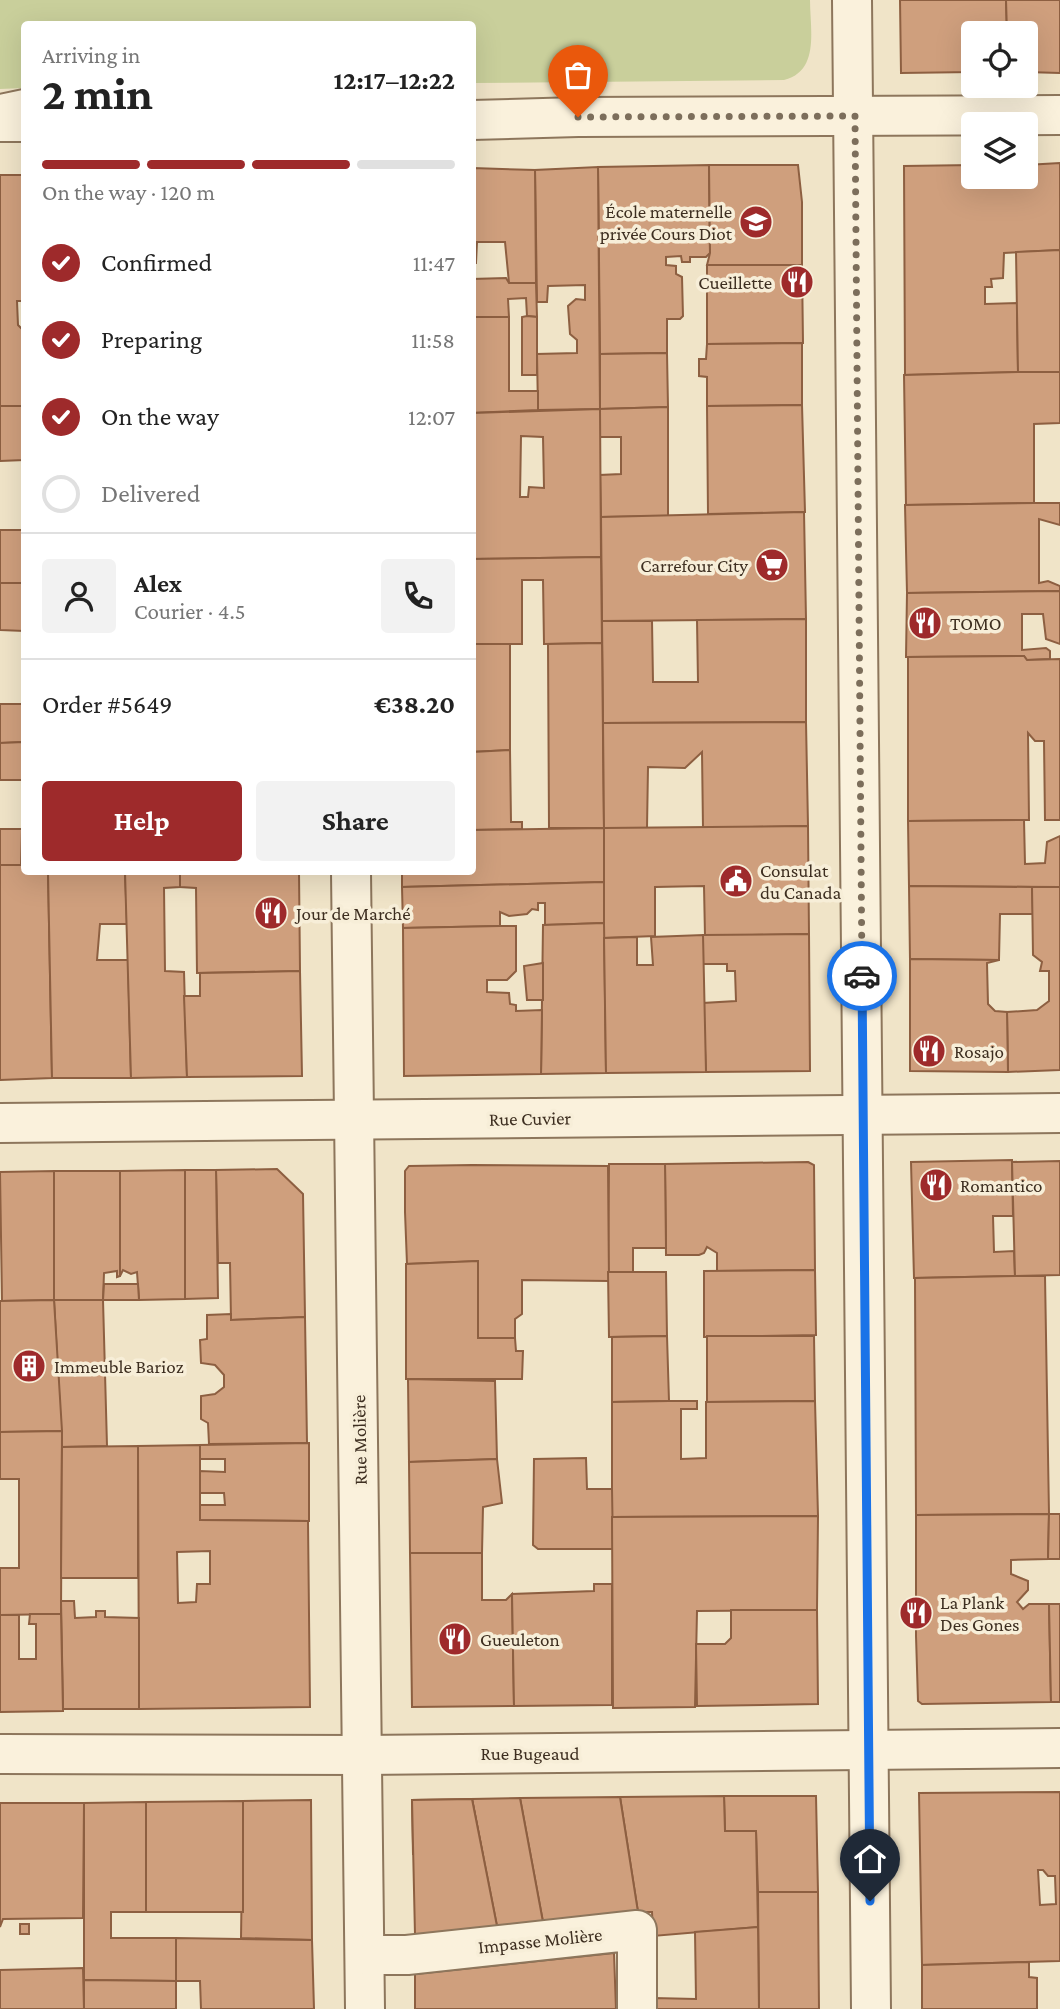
<!DOCTYPE html>
<html lang="en">
<head>
<meta charset="utf-8">
<style>
	:root { --surface:#fff; --page:#f2f2f2; --text:#222; --muted:#767676; --line:#e0e0e0; --accent:#9e2a2b }
	body { margin:0; font-family:"Crimson Pro",serif; background:var(--page); color:var(--text); height:100vh; display:flex; flex-direction:column; font-size:26px; white-space:nowrap }
	* { box-sizing:border-box; margin:0 }
	p { font-size:23px; color:var(--muted) }
	.icon { flex:none; width:38px; height:38px; fill:none; stroke:currentColor; stroke-width:2; stroke-linecap:round; stroke-linejoin:round }
	.map { position:relative; flex:1; overflow:hidden }
	.details { position:absolute; left:21px; top:21px; width:455px; height:854px; display:flex; flex-direction:column; background:var(--surface); border-radius:7px; box-shadow:0 7px 28px #0002 }
	.details>* { flex:none }
	.buttons { position:absolute; left:961px; top:21px; display:grid; gap:14px }
	.buttons a { display:grid; place-items:center; width:77px; height:77px; border-radius:7px; background:var(--surface); box-shadow:0 7px 28px #0002; font-size:35px }
	.pin { position:absolute; display:grid; place-items:center; width:60px; height:60px; color:#fff; margin:-72px -30px; border-radius:50% 50% 50% 0; rotate:-45deg; box-shadow:0 0 7px #0007 }
	.pin .icon { rotate:45deg }
	.courier { position:absolute; display:grid; place-items:center; width:70px; height:70px; margin:-35px; border:5px solid #1a73e8; border-radius:50%; background:#fff; color:#222; box-shadow:0 2px 9px #0007 }
	.overview em { font-style:normal; font-weight:700 }
	.overview div { display:flex; flex-direction:column-reverse }
	.overview { display:flex; align-items:center; justify-content:space-between; height:119px; padding:0 21px }
	h1 { font-size:46px; font-weight:700; line-height:52px }
	.bar { display:grid; grid-template-columns:repeat(4,1fr); gap:10px 7px; align-content:center; height:84px; padding:0 21px }
	.bar i { height:9px; border-radius:5px; background:var(--line) }
	.bar .selected { background:var(--accent) }
	.bar p { grid-column:span 4 }
	.line { display:flex; align-items:center; gap:18px; padding:0 21px; border-top:2px solid var(--line) }
	.line div { flex:1 }
	.round { display:grid; place-items:center; flex:none; width:74px; height:74px; border-radius:7px; background:var(--page) }
	ol { padding:0 21px; list-style:none }
	li { display:flex; align-items:center; gap:21px; height:77px }
	li p { margin-inline-start:auto }
	li .icon { padding:7px; border-radius:50%; background:var(--accent); color:#fff; stroke-width:4 }
	li:last-child { color:var(--muted) }
	li i { width:38px; height:38px; border:4px solid var(--line); border-radius:50% }
	.primary-button { display:flex; gap:14px; margin-top:auto; padding:14px 21px }
	.primary-button a { flex:1; height:80px; border-radius:7px; background:var(--accent); color:#fff; font-size:28px; font-weight:700; line-height:80px; text-align:center }
	.primary-button a+a { background:var(--page); color:var(--text) }
	.map>svg:first-child { display:block }
</style>
</head>
<body>
<div class="map">
<svg width="1060" height="2009" viewBox="0 0 1060 2009">
	<rect width="100%" height="100%" fill="#f0e4c8"/>
	<path fill="#c9cf9b" d="M0,0H810C810,29 820,71 784,80L473,83L472,24H24V88L0,89Z"/>
	<g fill="#cf9f7d" stroke="#8d5f41" stroke-width="2" fill-rule="evenodd">
		<polygon points="900,0 1006,0 1007,33 973,33 973,72 901,73"/>
		<polygon points="1006,0 1060,0 1060,73 1026,72 1026,33 1007,33"/>
		<polygon points="1060,163 1060,250 1004,253 1003,278 991,279 992,287 985,287 985,304 1017,303 1018,372 905,375 904,166 973,165 973,177 1026,177 1026,165"/>
		<polygon points="709,165 710,253 706,257 690,257 690,262 682,262 681,256 666,257 666,265 676,266 676,274 682,277 683,316 680,319 667,319 667,353 600,354 598,167"/>
		<polygon points="709,165 798,165 802,202 802,265 707,265 710,253"/>
		<polygon points="598,167 600,409 538,410 537,354 577,353 577,340 570,334 568,306 576,299 585,300 585,285 548,286 547,302 537,302 535,170"/>
		<polygon points="472,168 535,170 536,283 509,283 505,242 477,242 476,263 472,263"/>
		<polygon points="0,175 24,175 24,301 17,301 18,325 24,331 24,406 0,406"/>
		<polygon points="1060,250 1060,372 1018,372 1016,252"/>
		<polygon points="707,265 802,265 803,343 707,344"/>
		<polygon points="506,278 509,283 536,283 537,317 527,316 526,298 508,299 509,317 472,317 472,279"/>
		<polygon points="527,316 537,317 537,375 522,375 522,317"/>
		<polygon points="472,317 509,317 509,391 538,391 538,410 472,413"/>
		<polygon points="802,343 802,405 707,406 707,377 699,376 699,359 706,359 707,344"/>
		<polygon points="667,353 668,407 600,409 600,354"/>
		<polygon points="1018,372 1060,372 1060,423 1034,424 1034,503 906,505 904,375"/>
		<polygon points="802,405 805,512 708,514 707,406"/>
		<polygon points="0,406 24,406 24,460 0,461"/>
		<polygon points="668,407 668,516 601,517 600,475 621,474 621,437 600,437 600,409"/>
		<path d="M600,409L601,557L472,559V413ZM521,436L543,437L544,488L529,487L528,497H520Z"/>
		<polygon points="1034,503 1060,503 1060,525 1039,519 1039,583 1048,581 1060,586 1060,591 907,593 905,505"/>
		<polygon points="804,512 806,619 602,621 601,517"/>
		<rect x="0" y="530" width="24" height="53"/>
		<polygon points="601,557 602,643 544,644 543,580 522,580 522,644 472,644 472,559"/>
		<polygon points="0,583 24,583 24,631 0,630"/>
		<polygon points="1060,591 1060,644 1046,639 1043,614 1022,614 1022,650 1046,648 1050,651 1050,659 1027,660 1024,656 906,657 907,593"/>
		<polygon points="806,619 806,722 603,723 602,621 652,621 653,682 698,682 697,620"/>
		<polygon points="602,643 604,828 549,828 548,644"/>
		<polygon points="472,644 510,644 510,750 472,752"/>
		<polygon points="1024,656 1027,660 1060,659 1060,820 1045,820 1044,741 1035,741 1028,733 1029,820 908,821 908,657"/>
		<polygon points="0,704 24,704 24,742 0,743"/>
		<polygon points="806,722 808,826 703,828 702,752 685,768 648,767 647,828 604,828 603,723"/>
		<polygon points="24,742 24,865 21,865 22,829"/>
		<polygon points="24,742 23,780 0,780 0,743"/>
		<polygon points="510,750 511,822 522,822 522,829 472,830 472,752"/>
		<polygon points="1024,820 1025,864 1045,863 1047,842 1060,836 1060,887 909,886 908,821"/>
		<polygon points="808,826 809,934 705,936 704,886 655,887 655,936 604,938 604,828"/>
		<polygon points="604,828 604,882 402,887 402,872 472,872 472,830"/>
		<polygon points="0,829 22,829 21,865 0,865"/>
		<polygon points="0,865 24,865 24,872 48,872 52,1078 0,1080"/>
		<polygon points="48,872 125,872 127,924 100,924 97,960 128,960 131,1078 52,1078"/>
		<polygon points="125,872 180,872 180,887 164,888 165,971 184,972 187,1077 131,1078"/>
		<polygon points="180,872 299,872 300,971 197,973 196,888 180,887"/>
		<polygon points="604,882 604,923 545,925 545,903 538,903 538,910 532,909 527,914 509,916 500,912 500,926 403,928 402,887"/>
		<polygon points="909,886 1032,887 1033,914 1000,914 999,960 910,959"/>
		<polygon points="1032,887 1060,887 1060,1070 1008,1072 1007,1012 1037,1010 1049,1001 1049,971 1040,971 1042,962 1033,955"/>
		<polygon points="604,923 606,1073 541,1074 543,925"/>
		<polygon points="500,926 516,926 516,971 507,980 487,980 487,992 509,993 510,1004 516,1005 516,1011 542,1010 541,1074 404,1076 403,928"/>
		<polygon points="809,934 810,1071 706,1072 703,1003 736,1001 735,971 727,971 727,964 703,964 703,935"/>
		<polygon points="703,935 706,1072 606,1073 604,938 637,937 637,965 653,965 651,937"/>
		<polygon points="910,959 999,960 987,963 988,1004 995,1011 1007,1012 1008,1072 910,1071"/>
		<polygon points="543,963 543,1000 527,1000 524,966"/>
		<polygon points="300,971 302,1076 187,1077 184,996 200,996 200,973"/>
		<polygon points="1012,1160 1013,1216 993,1216 994,1252 1014,1251 1015,1276 914,1278 911,1162"/>
		<polygon points="1060,1161 1060,1275 1015,1276 1012,1162"/>
		<polygon points="808,1162 814,1165 815,1270 717,1271 717,1253 707,1247 704,1253 699,1255 666,1255 665,1164"/>
		<polygon points="609,1164 665,1164 666,1248 633,1248 633,1272 608,1272"/>
		<polygon points="472,1165 608,1166 609,1281 522,1280 522,1314 515,1319 515,1338 478,1338 478,1261 407,1264 405,1212 405,1171 409,1166"/>
		<polygon points="277,1169 303,1194 305,1317 231,1320 230,1263 218,1263 216,1170"/>
		<polygon points="185,1170 185,1299 139,1300 137,1272 131,1274 123,1270 120,1276 120,1171"/>
		<polygon points="185,1170 216,1170 218,1298 185,1299"/>
		<polygon points="54,1171 54,1300 2,1301 0,1172"/>
		<polygon points="54,1171 120,1171 120,1276 117,1277 117,1271 104,1273 103,1300 54,1300"/>
		<polygon points="478,1261 478,1338 515,1338 516,1351 523,1351 522,1379 406,1379 406,1264"/>
		<polygon points="815,1270 816,1335 704,1337 704,1271"/>
		<polygon points="608,1272 666,1272 667,1336 609,1337"/>
		<polygon points="1015,1276 1045,1276 1049,1514 916,1515 915,1278"/>
		<polygon points="104,1284 138,1284 139,1300 103,1300"/>
		<polygon points="54,1300 103,1300 107,1446 62,1447"/>
		<polygon points="54,1300 62,1431 0,1432 0,1301"/>
		<polygon points="231,1314 231,1320 305,1317 307,1443 209,1444 208,1423 201,1419 201,1396 215,1394 224,1387 224,1375 215,1365 201,1363 200,1340 207,1339 207,1315"/>
		<polygon points="667,1336 669,1401 612,1402 612,1337"/>
		<polygon points="707,1336 814,1336 815,1401 707,1402"/>
		<polygon points="408,1379 495,1381 497,1459 409,1462"/>
		<polygon points="669,1401 697,1401 697,1409 681,1409 681,1459 706,1458 706,1402 815,1401 818,1516 612,1517 612,1402"/>
		<polygon points="62,1431 61,1614 0,1615 0,1568 19,1568 19,1479 0,1479 0,1432"/>
		<polygon points="309,1443 309,1521 200,1520 200,1505 225,1505 224,1493 200,1493 200,1471 225,1472 225,1459 200,1459 200,1445"/>
		<path d="M200,1445V1520L308,1521L310,1707L139,1709L138,1446ZM210,1551V1584H197L196,1602L178,1603L177,1552Z"/>
		<polygon points="138,1446 138,1578 61,1578 62,1447"/>
		<polygon points="586,1458 587,1489 612,1489 613,1549 538,1549 533,1545 534,1459"/>
		<polygon points="497,1459 502,1503 483,1507 482,1553 410,1553 409,1462"/>
		<polygon points="1049,1514 1048,1559 1011,1560 1011,1574 1028,1581 1028,1590 1017,1602 1023,1609 1029,1604 1049,1604 1051,1702 922,1704 918,1701 916,1636 916,1515"/>
		<polygon points="1049,1514 1060,1514 1060,1559 1048,1559"/>
		<polygon points="818,1516 817,1610 697,1611 695,1707 613,1708 612,1517"/>
		<polygon points="410,1553 482,1553 482,1600 506,1600 512,1594 514,1706 412,1707"/>
		<polygon points="594,1584 612,1584 612,1705 514,1706 512,1594 594,1591"/>
		<polygon points="61,1601 74,1601 75,1618 96,1617 96,1611 105,1611 105,1617 139,1618 139,1709 63,1709"/>
		<polygon points="1049,1604 1060,1604 1060,1702 1051,1702"/>
		<polygon points="731,1610 817,1610 818,1704 697,1706 696,1644 725,1644 731,1638"/>
		<polygon points="30,1614 61,1614 63,1711 0,1712 0,1615 19,1615 19,1659 36,1659 36,1624 29,1624"/>
		<path d="M1060,1792V1961L922,1965L919,1793ZM1038,1870H1043L1048,1876H1055L1056,1904L1040,1905Z"/>
		<polygon points="724,1796 816,1796 818,1892 758,1892 756,1831 725,1831"/>
		<polygon points="724,1796 725,1831 756,1831 758,1927 653,1936 652,1912 638,1912 620,1797"/>
		<polygon points="620,1797 638,1912 543,1922 520,1798"/>
		<polygon points="520,1798 543,1922 497,1926 472,1799"/>
		<polygon points="472,1799 483,1856 413,1854 412,1800"/>
		<polygon points="472,1799 497,1926 415,1935 412,1800"/>
		<polygon points="311,1800 312,1940 241,1938 243,1801"/>
		<polygon points="243,1801 243,1912 146,1912 146,1802"/>
		<polygon points="146,1802 146,1912 111,1912 111,1938 176,1938 176,1981 84,1980 84,1803"/>
		<polygon points="0,1803 84,1803 83,1918 3,1919 0,1927"/>
		<polygon points="758,1892 818,1892 819,2009 759,2009"/>
		<rect x="20" y="1924" width="9" height="10"/>
		<polygon points="758,1927 759,2009 654,2009 654,1998 696,1999 695,1932"/>
		<polygon points="176,1938 312,1940 314,2009 201,2009 200,1981 176,1981"/>
		<polygon points="614,1953 616,2009 415,2009 415,1974"/>
		<polygon points="1029,1962 1029,1977 1037,1978 1037,2009 922,2009 922,1965"/>
		<polygon points="83,1968 84,2009 0,2009 0,1970"/>
		<polygon points="84,1980 176,1981 176,2009 84,2009"/>
	</g>
	<g fill="none" stroke-linecap="round" stroke-linejoin="round">
		<defs>
			<polyline id="service" points="0,107 24,102"/>
			<g id="minor">
				<polyline points="852,0 871,2009"/>
				<polyline points="472,120 578,117 1060,115"/>
				<polyline points="0,122 24,122"/>
				<polyline points="351,872 365,2009"/>
				<polyline points="0,1123 1060,1113"/>
				<polyline points="0,1754 364,1755 1060,1748"/>
				<polyline points="365,1955 407,1955 637,1930 637,2009"/>
			</g>
		</defs>
		<use href="#service" stroke="#8d765c" stroke-width="28"/>
		<use href="#minor" stroke="#8d765c" stroke-width="42"/>
		<use href="#service" stroke="#faf1dc" stroke-width="24"/>
		<use href="#minor" stroke="#faf1dc" stroke-width="38"/>
	</g>
	<g fill="none" stroke-linecap="round" stroke-linejoin="round">
		<polyline stroke="#7c6e5b" stroke-width="7" stroke-dasharray="0 12.6" points="578,117 855,116 862,976"/>
		<polyline stroke="#1a73e8" stroke-width="9" points="862,976 870,1901"/>
	</g>
	<defs>
		<symbol id="school-disc" viewBox="-11 -11 22 22"><circle r="9.5" fill="#9e2a2b" stroke="#f7eed8"/><path d="M0-5L7-2L0 1L-7-2ZM-4 1L0 2.5L4 1V4Q0 6-4 4Z" fill="#fff"/></symbol>
		<symbol id="restaurant-disc" viewBox="-11 -11 22 22"><circle r="9.5" fill="#9e2a2b" stroke="#f7eed8"/><path d="M-5-6h1v4h1v-4h1v4h1v-4h1v5L-1.5 .5V6h-2V.5L-5-1ZM5-6V6H3V1.5H1.5Q1.5-4 5-6Z" fill="#fff"/></symbol>
		<symbol id="supermarket-disc" viewBox="-11 -11 22 22"><circle r="9.5" fill="#9e2a2b" stroke="#f7eed8"/><path d="M-6-5.5h2.5l.6 2H6L4.5 2H-2.5L-4.4-4H-6ZM-1.5 3.2a1.3 1.3 0 1 0 .1 0ZM3 3.2a1.3 1.3 0 1 0 .1 0Z" fill="#fff"/></symbol>
		<symbol id="civic-disc" viewBox="-11 -11 22 22"><circle r="9.5" fill="#9e2a2b" stroke="#f7eed8"/><path d="M-.6-6.5H3V-4.5H.6V-3L4-1V1h2V6H-6V1h2V-1L-.6-3ZM-1.2 2.5V6h2.4V2.5Z" fill="#fff"/></symbol>
		<symbol id="building-disc" viewBox="-11 -11 22 22"><circle r="9.5" fill="#9e2a2b" stroke="#f7eed8"/><path d="M-4-6H4V6H1V3H-1V6H-4ZM-2.5-4.3h1.7v1.8h-1.7ZM.8-4.3h1.7v1.8H.8ZM-2.5-1h1.7V.8h-1.7ZM.8-1h1.7V.8H.8Z" fill="#fff"/></symbol>
	</defs>
	<g fill-rule="evenodd">
		<use href="#school-disc" x="737" y="203" width="38" height="38"/>
		<use href="#restaurant-disc" x="778" y="263" width="38" height="38"/>
		<use href="#supermarket-disc" x="753" y="546" width="38" height="38"/>
		<use href="#restaurant-disc" x="906" y="604" width="38" height="38"/>
		<use href="#civic-disc" x="717" y="862" width="38" height="38"/>
		<use href="#restaurant-disc" x="252" y="894" width="38" height="38"/>
		<use href="#restaurant-disc" x="910" y="1032" width="38" height="38"/>
		<use href="#restaurant-disc" x="917" y="1166" width="38" height="38"/>
		<use href="#building-disc" x="10" y="1347" width="38" height="38"/>
		<use href="#restaurant-disc" x="897" y="1594" width="38" height="38"/>
		<use href="#restaurant-disc" x="436" y="1620" width="38" height="38"/>
	</g>
	<g text-anchor="middle" stroke-width="7" stroke-linejoin="round" paint-order="stroke">
		<g font-size="19" fill="#3d2e20" stroke="#f7eed8" text-anchor="start">
			<text x="732" y="218" text-anchor="end">École maternelle<tspan x="732" dy="22">privée Cours Diot</tspan></text>
			<text x="772" y="289" text-anchor="end">Cueillette</text>
			<text x="748" y="572" text-anchor="end">Carrefour City</text>
			<text x="950" y="630">TOMO</text>
			<text x="760" y="877">Consulat<tspan x="760" dy="22">du Canada</tspan></text>
			<text x="296" y="920">Jour de Marché</text>
			<text x="954" y="1058">Rosajo</text>
			<text x="960" y="1192">Romantico</text>
			<text x="54" y="1373">Immeuble Barioz</text>
			<text x="940" y="1609">La Plank<tspan x="940" dy="22">Des Gones</tspan></text>
			<text x="480" y="1646">Gueuleton</text>
		</g>
		<g font-size="19" fill="#3d2e20" stroke="#f7eed8">
			<text transform="translate(530 1118) rotate(-1)" y="7">Rue Cuvier</text>
			<text transform="translate(359 1440) rotate(-91)" y="7">Rue Molière</text>
			<text x="530" y="1760">Rue Bugeaud</text>
			<text transform="translate(540 1940) rotate(-6)" y="7">Impasse Molière</text>
		</g>
	</g>
</svg>
<div class="buttons">
<a><svg class="icon" aria-label="locate" viewBox="0 0 24 24"><circle cx="12" cy="12" r="6"/><path d="M12 2v4M12 18v4M2 12h4M18 12h4"/></svg></a>
<a><svg class="icon" aria-label="layers" viewBox="0 0 24 24"><path d="M12 4l9 5-9 5-9-5zM3 14l9 5 9-5"/></svg></a>
</div>
<div class="pin" style="left:578px;top:117px;background:#ea580c"><svg class="icon" aria-label="bag" viewBox="0 0 24 24"><path d="M5 8h14l-1 12H6zM9 8a3 3 0 0 1 6 0"/></svg></div>
<div class="pin" style="left:870px;top:1901px;background:#1f2937"><svg class="icon" aria-label="home" viewBox="0 0 24 24"><path d="M3 11l9-7 9 7M6 9v11h12V9"/></svg></div>
<div class="courier" style="left:862px;top:976px"><svg class="icon" aria-label="car" viewBox="0 0 24 24"><path d="M5 17H2v-5l4-1 3-4h7l3 4 3 1v5h-3M9 17h6M6 11h13"/><circle cx="7" cy="17" r="2"/><circle cx="17" cy="17" r="2"/></svg></div>
<section class="details">
<div class="overview"><div><h1>2 min</h1><p>Arriving in</p></div><em>12:17–12:22</em></div>
<div class="bar"><i class="selected"></i><i class="selected"></i><i class="selected"></i><i></i><p>On the way · 120 m</p></div>
<ol>
<li><svg class="icon" aria-label="check" viewBox="0 0 24 24"><path d="M5 12l5 5 9-10"/></svg>Confirmed<p>11:47</p></li>
<li><svg class="icon" aria-label="check" viewBox="0 0 24 24"><path d="M5 12l5 5 9-10"/></svg>Preparing<p>11:58</p></li>
<li><svg class="icon" aria-label="check" viewBox="0 0 24 24"><path d="M5 12l5 5 9-10"/></svg>On the way<p>12:07</p></li>
<li><i></i>Delivered</li>
</ol>
<div class="line" style="height:126px"><a class="round"><svg class="icon" aria-label="person" viewBox="0 0 24 24"><circle cx="12" cy="8" r="4"/><path d="M4 21q1-7 8-7t8 7"/></svg></a><div><b>Alex</b><p>Courier · 4.5</p></div><a class="round"><svg class="icon" aria-label="phone" viewBox="0 0 24 24"><path d="M5 4h4l2 5-3 2q2 4 5 5l2-3 5 2v4C11 20 4 13 5 4z"/></svg></a></div>
<div class="line" style="height:91px"><div>Order #5649</div><b>€38.20</b></div>
<div class="primary-button"><a>Help</a><a>Share</a></div>
</section>
</div>
</body>
</html>
